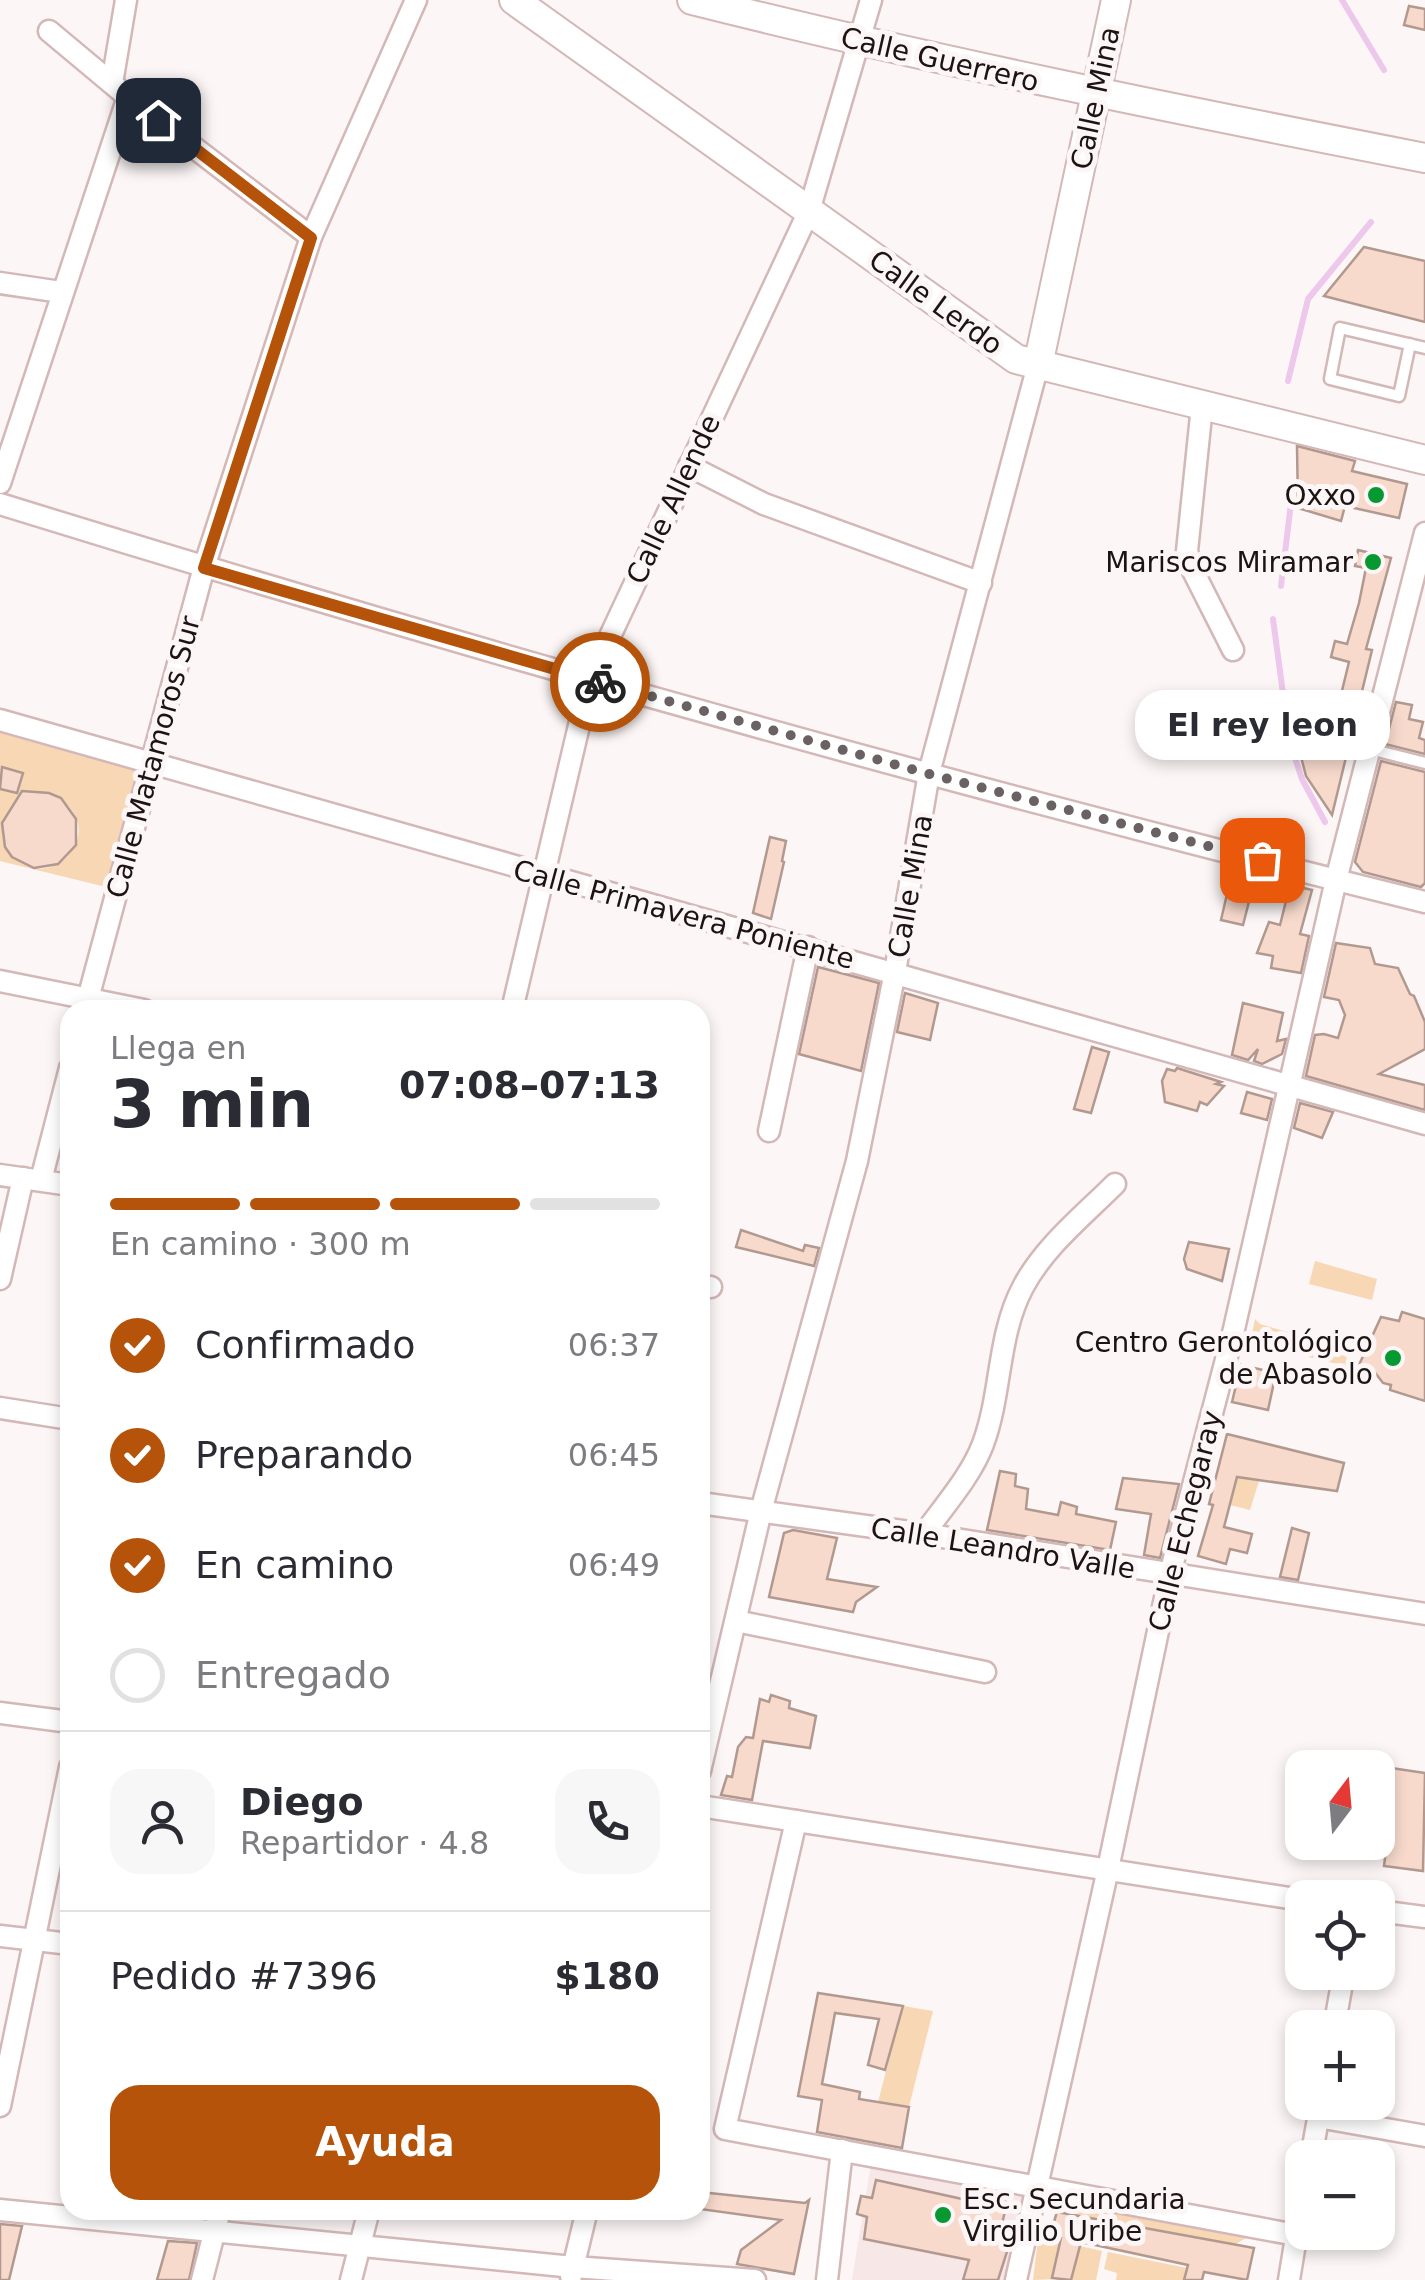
<!DOCTYPE html>
<html lang="es">
<head>
<meta charset="utf-8">
<style>
	:root { --surface:#fff; --page:#f7f7f7; --text:#2b2b33; --muted:#7c7c81; --line:#e1e1e2; --accent:#b45309 }
	body { margin:0; font-family:"DejaVu Sans",sans-serif; background:var(--page); color:var(--text); height:100vh; display:flex; flex-direction:column; font-size:38px; white-space:nowrap }
	* { box-sizing:border-box; margin:0 }
	p { font-size:32px; color:var(--muted) }
	.icon { flex:none; width:55px; height:55px; fill:none; stroke:currentColor; stroke-width:2; stroke-linecap:round; stroke-linejoin:round }
	.map { position:relative; flex:1; overflow:hidden }
	.side { position:absolute; left:60px; top:1000px; width:650px; height:1220px; display:flex; flex-direction:column; background:var(--surface); border-radius:30px; box-shadow:0 5px 15px #0003 }
	.side>* { flex:none }
	.needle { width:65px; rotate:16deg }
	.tools { position:absolute; left:1285px; top:1750px; display:grid; gap:20px }
	.tools a { display:grid; place-items:center; width:110px; height:110px; border-radius:20px; background:var(--surface); box-shadow:0 5px 15px #0003; font-size:50px }
	.pin { position:absolute; display:grid; place-items:center; width:85px; height:85px; color:#fff; margin:-42px; border-radius:20px; box-shadow:0 5px 15px #0006 }
	.courier { position:absolute; display:grid; place-items:center; width:100px; height:100px; margin:-50px; border:8px solid #b45309; border-radius:50%; background:#fff; color:#222; box-shadow:0 2px 12px #0007 }
	.bubble { position:absolute; height:70px; border-radius:30px; background:var(--surface); box-shadow:0 5px 15px #0003; font-size:32px; font-weight:600; line-height:70px; text-align:center }
	.head em { font-style:normal; font-weight:600 }
	.head div { display:flex; flex-direction:column-reverse }
	.head { display:flex; align-items:center; justify-content:space-between; height:170px; padding:0 50px }
	h1 { font-size:65px; font-weight:600; line-height:75px }
	.bar { display:grid; grid-template-columns:repeat(4,1fr); gap:15px 10px; align-content:center; height:120px; padding:0 50px }
	.bar i { height:12px; border-radius:8px; background:var(--line) }
	.bar .current { background:var(--accent) }
	.bar p { grid-column:span 4 }
	.line { display:flex; align-items:center; gap:25px; padding:0 50px; border-top:2px solid var(--line) }
	.line div { flex:1 }
	.round { display:grid; place-items:center; flex:none; width:105px; height:105px; border-radius:30px; background:var(--page) }
	ol { padding:0 50px; list-style:none }
	li { display:flex; align-items:center; gap:30px; height:110px }
	li p { margin-inline-start:auto }
	li .icon { padding:10px; border-radius:50%; background:var(--accent); color:#fff; stroke-width:4 }
	li:last-child { color:var(--muted) }
	li i { width:55px; height:55px; border:5px solid var(--line); border-radius:50% }
	.primary-button { display:flex; gap:20px; margin-top:auto; padding:20px 50px }
	.primary-button a { flex:1; height:115px; border-radius:30px; background:var(--accent); color:#fff; font-size:40px; font-weight:600; line-height:115px; text-align:center }
	.map>svg:first-child { display:block }
</style>
</head>
<body>
<div class="map">
<svg width="1425" height="2280" viewBox="0 0 1425 2280">
	<rect width="100%" height="100%" fill="#fcf6f6"/>
	<polygon fill="#f7e7e7" points="871,2164 1028,2193 1010,2280 852,2280"/>
	<g fill="#f7d7b4" fill-rule="evenodd">
		<path d="M0,728L138,764L106,887L0,861ZM36,792C62,794 87,815 76,843C72,853 64,861 55,865C7,887 0,808 36,792Z"/>
		<polygon points="1315,1261 1377,1279 1372,1300 1309,1284"/>
		<polygon points="1255,1319 1260,1324 1343,1348 1350,1367 1250,1343"/>
		<polygon points="1237,1477 1259,1481 1250,1510 1230,1505"/>
		<polygon points="903,2006 933,2011 909,2107 878,2102"/>
		<polygon points="1060,2203 1246,2238 1234,2245 1203,2241 1057,2212"/>
		<polygon points="1038,2239 1060,2244 1052,2277 1059,2279 1033,2280"/>
		<polygon points="1071,2244 1102,2251 1096,2280 1071,2280 1079,2249"/>
		<polygon points="1108,2252 1187,2268 1184,2280 1116,2280 1117,2273 1104,2269"/>
	</g>
	<g fill="none" stroke-linecap="round" stroke-linejoin="round">
		<g stroke="#eec8ec" stroke-width="6">
			<polyline points="1342,0 1384,70"/>
			<polyline points="1288,381 1308,299 1371,222"/>
			<polyline points="1281,586 1291,503"/>
			<polyline points="1273,619 1284,701"/>
			<polyline points="1292,749 1302,779 1325,822"/>
		</g>
	</g>
	<g fill="#f8dacd" stroke="#b19990" stroke-width="2.5">
		<polygon points="1409,6 1425,9 1425,30 1404,25"/>
		<polygon points="1364,247 1425,261 1425,322 1324,296"/>
		<polygon points="1297,446 1355,461 1352,471 1407,484 1399,518 1345,506 1341,521 1298,508"/>
		<polygon points="1358,550 1391,558 1366,649 1372,650 1332,815 1306,776 1297,741 1284,738 1278,707 1318,717 1321,703 1338,707 1349,662 1331,657 1335,641 1347,644 1359,603 1366,568 1355,566"/>
		<polygon points="1396,702 1412,705 1409,719 1423,722 1419,738 1425,740 1425,754 1385,744"/>
		<polygon points="1381,761 1425,772 1425,883 1421,887 1363,872 1355,862"/>
		<polygon points="2,767 23,773 17,793 0,789"/>
		<polygon points="22,791 49,793 61,798 76,819 76,845 58,864 34,868 12,857 5,847 2,823"/>
		<polygon points="770,837 786,841 782,861 784,862 771,919 753,913"/>
		<polygon points="1233,868 1256,874 1243,925 1221,920"/>
		<polygon points="1290,885 1312,890 1300,934 1309,936 1301,973 1271,968 1273,956 1257,953 1269,922 1280,925"/>
		<polygon points="1336,943 1370,948 1375,964 1398,968 1410,994 1414,996 1425,1022 1425,1049 1379,1074 1425,1085 1425,1110 1306,1076 1315,1035 1324,1034 1338,1038 1345,1015 1339,1000 1324,997"/>
		<polygon points="818,967 879,983 861,1071 799,1054"/>
		<polygon points="905,993 938,1003 930,1040 897,1032"/>
		<polygon points="1243,1003 1283,1013 1277,1041 1286,1039 1282,1054 1262,1064 1254,1061 1258,1049 1248,1060 1232,1055"/>
		<polygon points="1092,1047 1109,1052 1091,1113 1074,1109"/>
		<polygon points="1177,1068 1221,1082 1216,1084 1224,1086 1207,1105 1200,1102 1197,1111 1165,1102 1162,1081 1167,1069 1175,1071"/>
		<polygon points="1247,1092 1272,1099 1267,1120 1241,1113"/>
		<polygon points="1300,1103 1333,1112 1322,1138 1294,1128"/>
		<polygon points="741,1230 803,1251 805,1245 819,1248 814,1266 736,1247"/>
		<polygon points="1189,1242 1229,1249 1222,1281 1187,1269 1184,1259"/>
		<polygon points="1402,1312 1425,1319 1425,1401 1390,1390 1391,1385 1383,1383 1373,1370 1359,1365 1381,1317 1399,1321"/>
		<polygon points="1241,1365 1276,1373 1268,1410 1232,1402"/>
		<polygon points="1227,1434 1344,1463 1337,1491 1237,1477 1224,1527 1252,1534 1247,1553 1230,1549 1226,1564 1198,1556 1213,1505 1209,1504"/>
		<polygon points="1000,1471 1016,1474 1015,1486 1028,1489 1026,1509 1058,1515 1061,1502 1077,1507 1076,1514 1116,1522 1110,1550 987,1530"/>
		<polygon points="1123,1478 1179,1484 1160,1558 1144,1555 1151,1514 1116,1509"/>
		<polygon points="1292,1528 1309,1533 1298,1580 1280,1577"/>
		<polygon points="793,1530 837,1538 827,1579 877,1587 856,1602 853,1612 769,1597 784,1533"/>
		<polygon points="771,1695 790,1701 789,1708 816,1716 810,1748 763,1741 752,1800 721,1795 727,1776 732,1777 738,1747 746,1737 753,1738 760,1699 769,1702"/>
		<polygon points="1378,1766 1425,1773 1423,1871 1384,1866 1387,1843 1378,1841"/>
		<polygon points="818,1993 903,2006 885,2070 868,2065 879,2019 835,2013 822,2084 860,2092 859,2099 909,2107 902,2148 817,2132 822,2100 798,2096"/>
		<polygon points="876,2180 985,2204 988,2195 1008,2200 999,2235 1012,2236 998,2280 963,2280 969,2260 864,2239 867,2217 857,2214 861,2196 872,2198"/>
		<polygon points="700,2192 805,2203 809,2200 794,2274 737,2264 741,2250 781,2220 700,2209"/>
		<polygon points="1057,2212 1254,2248 1247,2280 1204,2272 1202,2280 1184,2280 1188,2265 1081,2242 1071,2280 1052,2278 1061,2238 1050,2235"/>
		<polygon points="0,2224 22,2226 9,2280 0,2280"/>
		<polygon points="168,2241 197,2243 189,2280 157,2280"/>
	</g>
	<g fill="none" stroke-linecap="round" stroke-linejoin="round">
		<defs>
			<g id="lane">
				<polyline points="1410,344 1399,396 1330,379 1340,328 1425,348"/>
				<polyline points="1370,749 1425,763"/>
			</g>
			<g id="street">
				<polyline points="49,31 128,97 311,237"/>
				<polyline points="112,83 126,0"/>
				<polyline points="0,283 61,292"/>
				<polyline points="1202,406 1187,551 1192,569 1233,650"/>
				<polyline points="689,466 764,504 981,583"/>
				<polyline points="0,483 128,97"/>
				<path d="M0,504C471,650 946,784 1425,902"/>
				<polyline points="0,720 1425,1124"/>
				<polyline points="0,981 144,1010"/>
				<polyline points="85,1010 204,567 311,237 416,0"/>
				<polyline points="512,1010 590,679 809,211 871,0"/>
				<polyline points="769,1131 808,947"/>
				<polyline points="0,1175 70,1185"/>
				<polyline points="41,1180 70,1068"/>
				<polyline points="0,1279 23,1178"/>
				<polyline points="700,1285 711,1287"/>
				<polyline points="0,1408 70,1419"/>
				<polyline points="700,1503 924,1534 1425,1614"/>
				<path d="M924,1534C944,1506 971,1476 983,1444C1002,1393 997,1336 1023,1287C1044,1247 1084,1215 1115,1184"/>
				<polyline points="736,1621 985,1672"/>
				<polyline points="0,1713 70,1722"/>
				<polyline points="700,1771 761,1511 857,1161 895,972 929,773 1038,365"/>
				<polyline points="700,1806 1302,1900"/>
				<polyline points="796,1821 725,2129 1296,2235"/>
				<polyline points="1378,1911 1425,1917"/>
				<polyline points="0,1936 70,1944"/>
				<polyline points="1334,2028 1344,1972"/>
				<polyline points="0,2106 70,1767"/>
				<polyline points="1318,2117 1425,2136"/>
				<polyline points="1311,2158 1321,2102"/>
				<polyline points="0,2210 573,2267 755,2280"/>
				<polyline points="571,2276 587,2210"/>
				<polyline points="202,2280 220,2210"/>
				<polyline points="351,2280 369,2210"/>
				<polyline points="827,2280 842,2150"/>
				<polyline points="1016,2280 1108,1869 1170,1574 1234,1329 1336,880 1425,533"/>
				<polyline points="1289,2280 1302,2201"/>
			</g>
			<g id="secondary">
				<polyline points="514,0 1016,359 1425,460"/>
				<path d="M692,0C935,61 1179,110 1425,158"/>
				<polyline points="1038,365 1116,0"/>
			</g>
		</defs>
		<use href="#lane" stroke="#d3b8b7" stroke-width="15"/>
		<use href="#street" stroke="#d3b8b7" stroke-width="25"/>
		<use href="#secondary" stroke="#d3b8b7" stroke-width="32"/>
		<use href="#lane" stroke="#fff" stroke-width="10"/>
		<use href="#street" stroke="#fff" stroke-width="20"/>
		<use href="#secondary" stroke="#fff" stroke-width="28"/>
	</g>
	<g fill="none" stroke-linecap="round" stroke-linejoin="round">
		<polyline stroke="#6a6262" stroke-width="10" stroke-dasharray="0 18" points="600,682 929,774 1262,860"/>
		<polyline stroke="#b45309" stroke-width="12" points="158,120 311,238 204,568 600,682"/>
	</g>
	<g fill="#069932" stroke="#fcf6f6" stroke-width="4">
		<circle cx="1376" cy="495" r="10"/>
		<circle cx="1373" cy="562" r="10"/>
		<circle cx="1393" cy="1358" r="10"/>
		<circle cx="943" cy="2215" r="10"/>
	</g>
	<g text-anchor="middle" stroke-width="10" stroke-linejoin="round" paint-order="stroke">
		<g font-size="28" fill="#1c1313" stroke="#fcf6f6">
			<text transform="translate(940 59) rotate(13)" y="10">Calle Guerrero</text>
			<text transform="translate(1095 98) rotate(-78)" y="10">Calle Mina</text>
			<text transform="translate(936 302) rotate(36)" y="10">Calle Lerdo</text>
			<text transform="translate(673 499) rotate(-65)" y="10">Calle Allende</text>
			<text transform="translate(153 757) rotate(-75)" y="10">Calle Matamoros Sur</text>
			<text transform="translate(910 886) rotate(-80)" y="10">Calle Mina</text>
			<text transform="translate(684 914) rotate(15)" y="10">Calle Primavera Poniente</text>
			<text transform="translate(1185 1521) rotate(-76)" y="10">Calle Echegaray</text>
			<text transform="translate(1003 1548) rotate(9)" y="10">Calle Leandro Valle</text>
		</g>
		<g font-size="28" fill="#1c1313" stroke="#fcf6f6" text-anchor="end">
			<text x="1356" y="505">Oxxo</text>
			<text x="1353" y="572">Mariscos Miramar</text>
			<text x="1373" y="1352">Centro Gerontológico<tspan x="1373" dy="32">de Abasolo</tspan></text>
			<text x="963" y="2209" text-anchor="start">Esc. Secundaria<tspan x="963" dy="32">Virgilio Uribe</tspan></text>
		</g>
	</g>
</svg>
<div class="tools">
<a><svg class="needle" viewBox="-14 -14 28 28"><path d="M0-13l5 13h-10z" fill="#e53935"/><path d="M0 13l5-13h-10z" fill="#7c7c81"/></svg></a>
<a><svg class="icon" aria-label="locate" viewBox="0 0 24 24"><circle cx="12" cy="12" r="6"/><path d="M12 2v4M12 18v4M2 12h4M18 12h4"/></svg></a>
<a>+</a>
<a>−</a>
</div>
<div class="pin" style="left:1262px;top:860px;background:#ea580c"><svg class="icon" aria-label="bag" viewBox="0 0 24 24"><path d="M5 8h14l-1 12H6zM9 8a3 3 0 0 1 6 0"/></svg></div>
<div class="pin" style="left:158px;top:120px;background:#1f2937"><svg class="icon" aria-label="home" viewBox="0 0 24 24"><path d="M3 11l9-7 9 7M6 9v11h12V9"/></svg></div>
<div class="courier" style="left:600px;top:682px"><svg class="icon" aria-label="bike" viewBox="0 0 24 24"><circle cx="6" cy="16" r="4"/><circle cx="18" cy="16" r="4"/><path d="M6 16l4-8h5l3 8M10 8l3 8H6M13 5h3"/></svg></div>
<div class="bubble" style="left:1135px;top:690px;width:255px">El rey leon</div>
<section class="side">
<div class="head"><div><h1>3 min</h1><p>Llega en</p></div><em>07:08–07:13</em></div>
<div class="bar"><i class="current"></i><i class="current"></i><i class="current"></i><i></i><p>En camino · 300 m</p></div>
<ol>
<li><svg class="icon" aria-label="check" viewBox="0 0 24 24"><path d="M5 12l5 5 9-10"/></svg>Confirmado<p>06:37</p></li>
<li><svg class="icon" aria-label="check" viewBox="0 0 24 24"><path d="M5 12l5 5 9-10"/></svg>Preparando<p>06:45</p></li>
<li><svg class="icon" aria-label="check" viewBox="0 0 24 24"><path d="M5 12l5 5 9-10"/></svg>En camino<p>06:49</p></li>
<li><i></i>Entregado</li>
</ol>
<div class="line" style="height:180px"><a class="round"><svg class="icon" aria-label="person" viewBox="0 0 24 24"><circle cx="12" cy="8" r="4"/><path d="M4 21q1-7 8-7t8 7"/></svg></a><div><b>Diego</b><p>Repartidor · 4.8</p></div><a class="round"><svg class="icon" aria-label="phone" viewBox="0 0 24 24"><path d="M5 4h4l2 5-3 2q2 4 5 5l2-3 5 2v4C11 20 4 13 5 4z"/></svg></a></div>
<div class="line" style="height:130px"><div>Pedido #7396</div><b>$180</b></div>
<div class="primary-button"><a>Ayuda</a></div>
</section>
</div>
</body>
</html>
